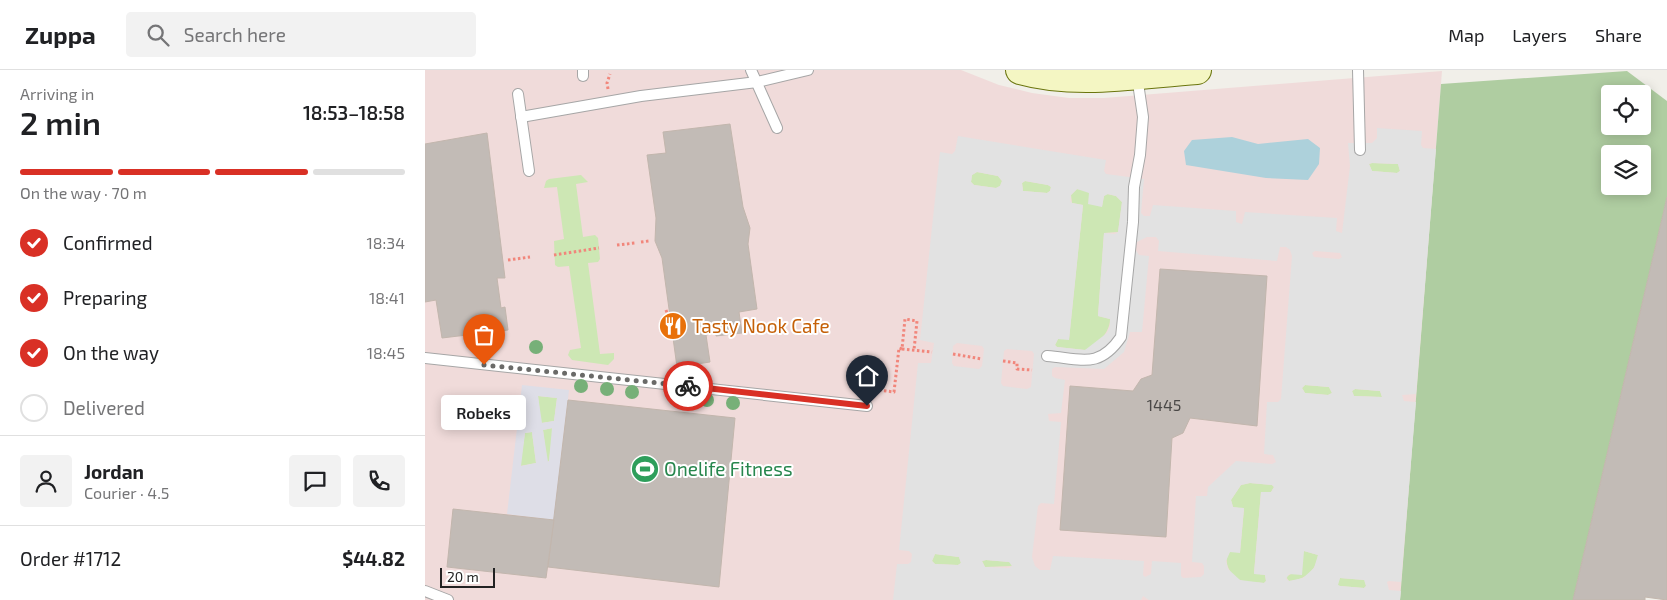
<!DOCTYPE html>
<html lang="en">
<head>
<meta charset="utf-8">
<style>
	:root { --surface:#fff; --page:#f2f2f2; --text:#202124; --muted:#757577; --line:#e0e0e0; --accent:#d93025 }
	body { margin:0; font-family:"Exo 2",sans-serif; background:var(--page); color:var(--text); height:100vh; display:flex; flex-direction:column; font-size:19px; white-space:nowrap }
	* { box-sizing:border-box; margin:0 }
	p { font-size:16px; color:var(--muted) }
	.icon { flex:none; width:28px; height:28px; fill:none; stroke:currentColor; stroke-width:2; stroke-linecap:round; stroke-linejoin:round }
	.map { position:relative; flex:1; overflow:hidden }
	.sheet { display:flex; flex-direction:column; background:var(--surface); width:425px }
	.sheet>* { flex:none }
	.buttons { position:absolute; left:1176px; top:15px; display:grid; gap:10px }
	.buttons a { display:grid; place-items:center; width:50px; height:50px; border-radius:5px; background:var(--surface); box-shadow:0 2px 12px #0003; font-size:25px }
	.scale { position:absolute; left:15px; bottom:12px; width:55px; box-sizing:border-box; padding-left:5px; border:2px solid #222; border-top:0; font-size:14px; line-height:18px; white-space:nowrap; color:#222; -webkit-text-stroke:4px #fff; paint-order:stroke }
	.pin { position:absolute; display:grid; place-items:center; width:42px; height:42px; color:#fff; margin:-51px -21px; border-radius:50% 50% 50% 0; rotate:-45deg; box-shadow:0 0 5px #0007 }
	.pin .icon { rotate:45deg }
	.courier { position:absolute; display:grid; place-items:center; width:50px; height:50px; margin:-25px; border:4px solid #d93025; border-radius:50%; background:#fff; color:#222; box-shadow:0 1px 6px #0007 }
	.bubble { position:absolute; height:35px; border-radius:5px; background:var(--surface); box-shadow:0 2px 12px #0003; font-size:16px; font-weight:600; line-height:35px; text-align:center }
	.overview em { font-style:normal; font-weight:600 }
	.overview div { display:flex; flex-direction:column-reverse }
	.overview { display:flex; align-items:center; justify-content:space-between; height:85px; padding:0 20px }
	h1 { font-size:32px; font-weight:600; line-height:38px }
	.bar { display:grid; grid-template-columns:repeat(4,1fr); gap:8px 5px; align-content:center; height:60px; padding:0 20px }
	.bar i { height:6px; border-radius:4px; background:var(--line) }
	.bar .current { background:var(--accent) }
	.bar p { grid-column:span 4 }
	.line { display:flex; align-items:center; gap:12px; padding:0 20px; border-top:1px solid var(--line) }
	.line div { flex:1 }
	.round { display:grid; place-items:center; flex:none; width:52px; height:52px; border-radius:5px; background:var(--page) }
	ol { padding:0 20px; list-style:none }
	li { display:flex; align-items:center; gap:15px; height:55px }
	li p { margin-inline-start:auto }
	li .icon { padding:5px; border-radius:50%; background:var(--accent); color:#fff; stroke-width:4 }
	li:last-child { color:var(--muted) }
	li i { width:28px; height:28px; border:2px solid var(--line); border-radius:50% }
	header { display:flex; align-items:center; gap:30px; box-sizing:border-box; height:70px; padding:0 25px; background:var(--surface); border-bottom:1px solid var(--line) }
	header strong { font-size:24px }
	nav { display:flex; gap:28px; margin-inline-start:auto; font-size:18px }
	.search { width:350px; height:45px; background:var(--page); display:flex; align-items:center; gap:12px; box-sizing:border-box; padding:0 18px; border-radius:5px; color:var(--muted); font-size:19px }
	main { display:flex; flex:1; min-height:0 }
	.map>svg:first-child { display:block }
</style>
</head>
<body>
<header>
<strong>Zuppa</strong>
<div class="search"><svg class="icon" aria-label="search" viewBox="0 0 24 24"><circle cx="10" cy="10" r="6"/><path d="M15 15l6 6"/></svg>Search here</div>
<nav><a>Map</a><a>Layers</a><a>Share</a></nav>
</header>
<main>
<section class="sheet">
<div class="overview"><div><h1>2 min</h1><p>Arriving in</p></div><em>18:53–18:58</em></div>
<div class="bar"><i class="current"></i><i class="current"></i><i class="current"></i><i></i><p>On the way · 70 m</p></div>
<ol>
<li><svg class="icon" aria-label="check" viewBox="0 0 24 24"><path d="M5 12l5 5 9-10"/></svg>Confirmed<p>18:34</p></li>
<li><svg class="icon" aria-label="check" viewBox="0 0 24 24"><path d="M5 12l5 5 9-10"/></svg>Preparing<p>18:41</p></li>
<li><svg class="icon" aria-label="check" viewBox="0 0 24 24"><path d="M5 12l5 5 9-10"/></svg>On the way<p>18:45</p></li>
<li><i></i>Delivered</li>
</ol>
<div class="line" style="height:90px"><a class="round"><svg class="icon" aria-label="person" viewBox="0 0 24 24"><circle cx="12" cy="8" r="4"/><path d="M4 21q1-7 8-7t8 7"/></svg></a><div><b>Jordan</b><p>Courier · 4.5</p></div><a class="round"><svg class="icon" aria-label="chat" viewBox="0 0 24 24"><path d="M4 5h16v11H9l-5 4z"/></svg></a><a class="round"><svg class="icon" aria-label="phone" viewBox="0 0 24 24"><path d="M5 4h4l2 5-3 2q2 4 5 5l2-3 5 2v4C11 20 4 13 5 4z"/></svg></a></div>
<div class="line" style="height:65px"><div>Order #1712</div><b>$44.82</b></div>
</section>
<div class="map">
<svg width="1242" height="530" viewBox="0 0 1242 530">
	<rect width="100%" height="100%" fill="#f1efe9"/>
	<polygon fill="#f0dbda" points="0,0 536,0 574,15 607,23 644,28 679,28 1017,1 975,530 0,530"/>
	<g fill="#cde7b4">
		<polygon points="947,93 973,94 975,101 972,103 947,101 944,94"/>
		<polygon points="552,102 573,106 577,111 575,116 571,118 549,115 546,112 547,105"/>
		<polygon points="156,105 163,112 151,114 158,167 170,165 173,168 175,189 173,192 163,193 175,284 189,283 189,289 183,295 147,290 143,285 145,280 156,278 144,196 133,197 130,195 129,171 139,169 132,117 119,118 121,111 124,109"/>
		<polygon points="600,111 623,115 626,117 625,121 622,123 598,121 597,113"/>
		<path d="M652,119L662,121L677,136L679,126L682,124L691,126L697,132L693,162L679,163L673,246L685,249C685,263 672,275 660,280L632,277L630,275L633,269H644L658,135L647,133L646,125Z"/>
		<polygon points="880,315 904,317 907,323 903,325 880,323 877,318"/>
		<polygon points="930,319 955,321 957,327 929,326 927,321"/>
		<polygon points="113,326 132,328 129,351 116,353"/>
		<polygon points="128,358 124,391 122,392 118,360"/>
		<polygon points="107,362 111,393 95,396 100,363"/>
		<path d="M825,413L847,415L849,417L846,422H836L829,503L840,505L841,511L839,513C832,512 824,513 818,511C807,508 796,492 805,482H815L819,439L808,437L806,430L816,415Z"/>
		<path d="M879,481L893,485C891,501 880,510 864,511L861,507L866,504Z"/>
		<polygon points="510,484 534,487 536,493 533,495 510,494 507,491"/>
		<polygon points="561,490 585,492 587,496 560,497 557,491"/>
		<polygon points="915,508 940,510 941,516 939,518 915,516 912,515"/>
	</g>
	<path fill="#afcda1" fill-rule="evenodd" d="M1202,1L1242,31V127L1148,530H975L1016,14ZM1185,24H1218V56H1185ZM1185,84H1218V116H1185Z"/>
	<path fill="#e2e2e2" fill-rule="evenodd" d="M952,58L997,61L996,75L998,78L1011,79L991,324L977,325L979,331L991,332L976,512L964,511L962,512L964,520L976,521L975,530H724L718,526L716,530H468L472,494H483L486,492L487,484L484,481L474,480L493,293H506L509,273L495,270L515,82L527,84L530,81L533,66L681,90L679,101L681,104L719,109L716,143L719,146H725L728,135L811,141V152L817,154L820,142L912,148L911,161L917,163L925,96L923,73H947L952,68ZM947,93L973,94L975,101L972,103L947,101L944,94ZM552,102L573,106L577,111L575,116L571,118L549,115L546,112L547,105ZM600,111L623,115L626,117L625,121L622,123L598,121L597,113ZM652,119L664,123L663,134L677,137L679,126L683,124L691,126L697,132L693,162L690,164L679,163L673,246L685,249V256L682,263L660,280L632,277L630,275L633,269L644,270L658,135L647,133L645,131L646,125ZM722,167H731L734,171L733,181L852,191L855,177H861L865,180L867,186L856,329L853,332H842L839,384L848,385L851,392L847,394L811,391L783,417L782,426H771L767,492L777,493L779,496V504L776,507L758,508L756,506V493L727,491L726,504L720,507L718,505L719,491L628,486L625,500H615L610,496L607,487L613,436L616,433L629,434L636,352L624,351L623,344L636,343L640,310L630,308L627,306V299L630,297L679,299L699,282L705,262H717L724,186L714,185L710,179L712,172ZM890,181L915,183L917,187L914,189L889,187L887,183ZM532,273L557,276L559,279L557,296L554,299L529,296L527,293L528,276ZM582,279L607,281L609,284L606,317L602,319L578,316L576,313L579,281ZM880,315L904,317L907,323L903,325L880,323L877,318ZM930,319L955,321L957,327L929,326L927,321ZM825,413L847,415L849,417L846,422H836L829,504L840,505L841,511L839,513L815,510L803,499L801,491L805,482L815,483L819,438L808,437L806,430L816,415ZM879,481L893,485L889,498L878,508L864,511L861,509L864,504L877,505ZM510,484L534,487L536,493L533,495L510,494L507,491ZM561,490L584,492L587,496L584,498L560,497L557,491ZM915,508L939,510L941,516L939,518L915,516L913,515Z"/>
	<path fill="#dedee7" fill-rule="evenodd" d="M97,315L144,320L129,450L82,444ZM113,326L132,328L129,351L117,353ZM127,358L124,391L123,392L118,360ZM107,362L111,393L96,396L100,363Z"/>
	<polygon fill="#add1db" points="807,67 833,74 883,69 895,78 894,94 883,110 841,108 761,95 759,81 767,70"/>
	<g fill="#c2bbb6" stroke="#c2b6ad">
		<polygon points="305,54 318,137 325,158 323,174 332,239 314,242 317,263 291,266 291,263 281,265 285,292 252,297 237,188 230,171 231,148 222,85 241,83 238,62"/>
		<polygon points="62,63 80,208 72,208 76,238 80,237 83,260 17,268 11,230 0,232 0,74"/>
		<polygon points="1242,127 1242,530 1220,527 1220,530 1148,530"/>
		<polygon points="735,199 842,206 832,356 765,348 758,363 747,368 741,467 635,460 645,316 708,321 716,309 727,305"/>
		<polygon points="143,330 310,348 294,517 123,497"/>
		<polygon points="28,439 129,450 121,508 22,497"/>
	</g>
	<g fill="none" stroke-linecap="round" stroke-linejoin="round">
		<defs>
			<g id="lane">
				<polyline points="326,0 352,58"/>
				<polyline points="933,0 935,80"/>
				<polyline points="158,6 158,0"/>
				<polyline points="93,24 104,101"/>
				<polyline points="96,47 216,26 332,12 383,0"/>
				<path d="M622,286C657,289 674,299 696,267L708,152L709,117L715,85L718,47L712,6"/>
				<polyline points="0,288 442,336"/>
				<polyline points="0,521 23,530"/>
			</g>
			<path id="secondary" d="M595,0C652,16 714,4 772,0"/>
		</defs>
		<use href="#lane" stroke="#a6a6a6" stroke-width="12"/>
		<use href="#secondary" stroke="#6a750d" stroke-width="30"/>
		<g stroke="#f1867b" stroke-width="3" stroke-dasharray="2.5 2.5" stroke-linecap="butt">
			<polyline points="183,19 182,13 185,4"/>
			<polyline points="216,172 224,171"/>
			<polyline points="192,175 210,173"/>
			<polyline points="129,185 174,178"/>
			<polyline points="83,190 105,187"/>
			<polyline points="241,240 246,255"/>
			<polyline points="477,279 507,282"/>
			<polyline points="528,284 557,289"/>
			<polyline points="578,291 592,293 592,299 607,300"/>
			<polyline points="454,320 469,322 474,278 477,279 480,249 492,251 489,280"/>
		</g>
		<use href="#lane" stroke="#fff" stroke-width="10"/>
		<use href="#secondary" stroke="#f4f6c3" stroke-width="28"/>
	</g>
	<g fill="#77b078">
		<circle cx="111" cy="277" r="7"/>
		<circle cx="156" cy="316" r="7"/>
		<circle cx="182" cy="319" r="7"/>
		<circle cx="207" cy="322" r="7"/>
		<circle cx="256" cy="327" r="7"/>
		<circle cx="282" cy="330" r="7"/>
		<circle cx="308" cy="333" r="7"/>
	</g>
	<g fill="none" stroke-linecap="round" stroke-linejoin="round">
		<polyline stroke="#6a6a68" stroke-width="5" stroke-dasharray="0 9" points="59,295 263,316"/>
		<polyline stroke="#d93025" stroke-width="6" points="263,316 442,336"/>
	</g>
	<defs>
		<symbol id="restaurant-disc" viewBox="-11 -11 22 22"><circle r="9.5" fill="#e8710a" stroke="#fff"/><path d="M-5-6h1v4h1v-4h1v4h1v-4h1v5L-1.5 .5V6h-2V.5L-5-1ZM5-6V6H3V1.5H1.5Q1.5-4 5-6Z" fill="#fff"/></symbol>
		<symbol id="stadium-disc" viewBox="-11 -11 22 22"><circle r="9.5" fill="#2e9e5b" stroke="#fff"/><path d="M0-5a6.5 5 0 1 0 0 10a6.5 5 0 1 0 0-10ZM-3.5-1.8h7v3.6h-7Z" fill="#fff"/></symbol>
	</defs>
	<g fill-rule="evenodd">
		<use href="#restaurant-disc" x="232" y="240" width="32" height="32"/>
		<use href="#stadium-disc" x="204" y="383" width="32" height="32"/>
	</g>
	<g text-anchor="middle" stroke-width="4" stroke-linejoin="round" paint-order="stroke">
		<g font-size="16" fill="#4a4847">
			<text x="739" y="341">1445</text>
		</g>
		<g font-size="19" fill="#c56008" stroke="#fff" text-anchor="start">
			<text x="267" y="263">Tasty Nook Cafe</text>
		</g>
		<g font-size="19" fill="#27864d" stroke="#fff" text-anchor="start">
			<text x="239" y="406">Onelife Fitness</text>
		</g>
	</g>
</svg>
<div class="buttons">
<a><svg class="icon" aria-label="locate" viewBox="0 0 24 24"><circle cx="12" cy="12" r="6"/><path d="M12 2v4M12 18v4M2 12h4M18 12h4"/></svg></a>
<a><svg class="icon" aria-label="layers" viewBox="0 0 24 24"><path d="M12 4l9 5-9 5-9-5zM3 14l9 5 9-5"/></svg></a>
</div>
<div class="scale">20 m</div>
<div class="pin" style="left:59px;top:295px;background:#ea580c"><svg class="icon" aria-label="bag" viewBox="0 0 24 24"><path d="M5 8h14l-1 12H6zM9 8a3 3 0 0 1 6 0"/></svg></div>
<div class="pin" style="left:442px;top:336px;background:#1f2937"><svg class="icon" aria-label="home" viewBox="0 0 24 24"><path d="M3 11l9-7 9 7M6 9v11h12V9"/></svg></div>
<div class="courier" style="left:263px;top:316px"><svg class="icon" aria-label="bike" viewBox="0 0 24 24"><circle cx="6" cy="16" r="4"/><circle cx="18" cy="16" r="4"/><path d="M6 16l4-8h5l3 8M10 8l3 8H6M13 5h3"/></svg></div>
<div class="bubble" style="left:16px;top:325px;width:85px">Robeks</div>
</div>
</main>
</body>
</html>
